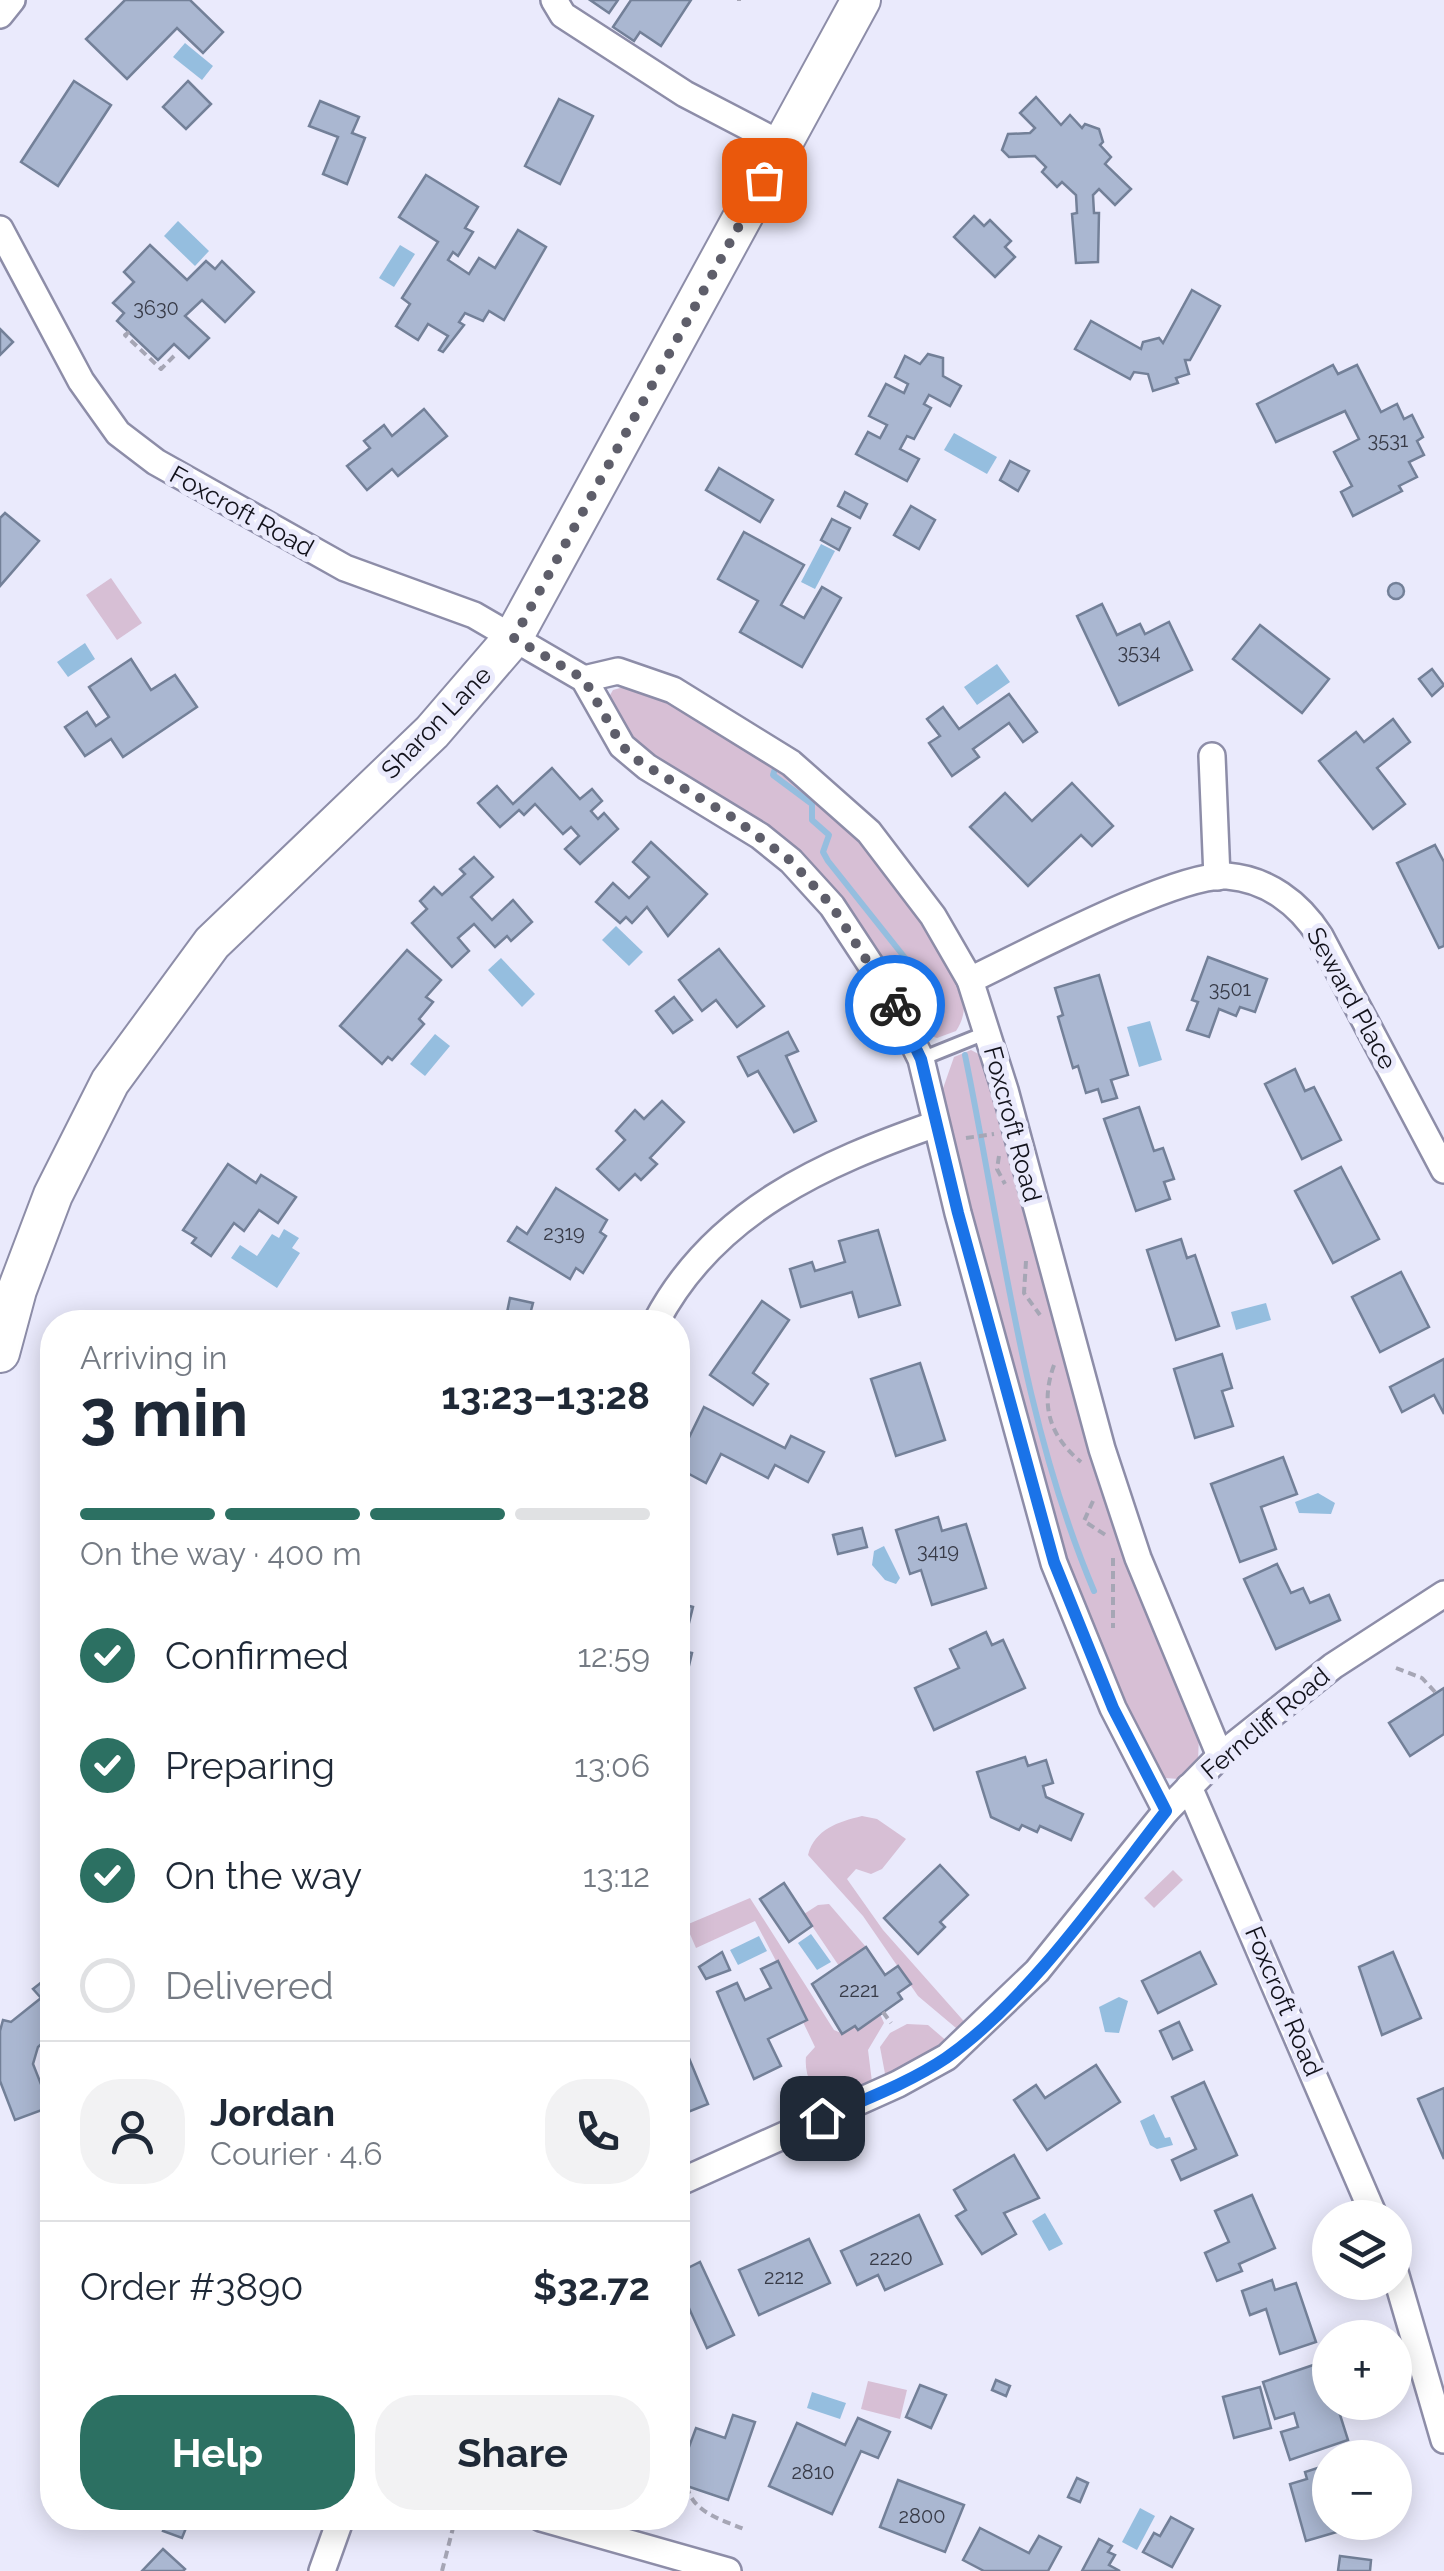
<!DOCTYPE html>
<html lang="en">
<head>
<meta charset="utf-8">
<style>
	:root { --surface:#fff; --page:#f2f2f3; --text:#1f2937; --muted:#747a83; --line:#e0e1e3; --accent:#2c7062 }
	body { margin:0; font-family:Raleway,sans-serif; background:var(--page); color:var(--text); height:100vh; display:flex; flex-direction:column; font-size:38px; white-space:nowrap }
	* { box-sizing:border-box; margin:0 }
	p { font-size:32px; color:var(--muted) }
	.icon { flex:none; width:55px; height:55px; fill:none; stroke:currentColor; stroke-width:2; stroke-linecap:round; stroke-linejoin:round }
	.map { position:relative; flex:1; overflow:hidden }
	.side { position:absolute; left:40px; top:1310px; width:650px; height:1220px; display:flex; flex-direction:column; background:var(--surface); border-radius:40px; box-shadow:0 5px 25px #0003 }
	.side>* { flex:none }
	.fabs { position:absolute; left:1312px; top:2200px; display:grid; gap:20px }
	.fabs a { display:grid; place-items:center; width:100px; height:100px; border-radius:50%; background:var(--surface); box-shadow:0 5px 25px #0003; font-size:50px }
	.pin { position:absolute; display:grid; place-items:center; width:85px; height:85px; color:#fff; margin:-42px; border-radius:20px; box-shadow:0 5px 15px #0006 }
	.courier { position:absolute; display:grid; place-items:center; width:100px; height:100px; margin:-50px; border:8px solid #1a73e8; border-radius:50%; background:#fff; color:#222; box-shadow:0 2px 12px #0007 }
	.headline em { font-style:normal; font-weight:700 }
	.headline div { display:flex; flex-direction:column-reverse }
	.headline { display:flex; align-items:center; justify-content:space-between; height:170px; padding:0 40px }
	h1 { font-size:65px; font-weight:700; line-height:75px }
	.bar { display:grid; grid-template-columns:repeat(4,1fr); gap:15px 10px; align-content:center; height:120px; padding:0 40px }
	.bar i { height:12px; border-radius:8px; background:var(--line) }
	.bar .selected { background:var(--accent) }
	.bar p { grid-column:span 4 }
	.line { display:flex; align-items:center; gap:25px; padding:0 40px; border-top:2px solid var(--line) }
	.line div { flex:1 }
	.round { display:grid; place-items:center; flex:none; width:105px; height:105px; border-radius:40px; background:var(--page) }
	ol { padding:0 40px; list-style:none }
	li { display:flex; align-items:center; gap:30px; height:110px }
	li p { margin-inline-start:auto }
	li .icon { padding:10px; border-radius:50%; background:var(--accent); color:#fff; stroke-width:4 }
	li:last-child { color:var(--muted) }
	li i { width:55px; height:55px; border:5px solid var(--line); border-radius:50% }
	.cta { display:flex; gap:20px; margin-top:auto; padding:20px 40px }
	.cta a { flex:1; height:115px; border-radius:40px; background:var(--accent); color:#fff; font-size:40px; font-weight:700; line-height:115px; text-align:center }
	.cta a+a { background:var(--page); color:var(--text) }
	.map>svg:first-child { display:block }
</style>
</head>
<body>
<div class="map">
<svg width="1444" height="2571" viewBox="0 0 1444 2571">
	<rect width="100%" height="100%" fill="#eaeafc"/>
	<g fill="#d7bfd5">
		<polygon points="111,578 142,623 117,640 86,595"/>
		<path d="M627,686C759,730 863,823 936,940C952,967 977,1000 956,1031L937,1038L919,1032L834,896L634,746L606,702L613,690Z"/>
		<polygon points="971,1050 986,1058 1199,1734 1198,1762 1179,1779 1165,1778 1152,1767 1060,1558 940,1097 954,1057"/>
		<path d="M862,1816L877,1819L906,1839L882,1869L871,1874L856,1869L847,1879L883,1930L969,2027L962,2033L918,1996L863,1916L808,1855C815,1829 838,1822 862,1816Z"/>
		<polygon points="1173,1870 1183,1880 1154,1908 1144,1898"/>
		<path d="M750,1898L834,2030L841,2033L880,2014L884,2023L868,2050L872,2082L823,2105C813,2092 804,2074 806,2057L815,2047L803,2022L807,2020L755,1921L696,1948L686,1925Z"/>
		<polygon points="829,1904 866,1947 839,1966 804,1914 818,1905"/>
		<polygon points="907,2024 928,2025 949,2043 886,2079 880,2047 890,2033"/>
		<polygon points="868,2381 907,2390 900,2419 861,2409"/>
	</g>
	<g fill="#95bedf">
		<polygon points="185,43 213,66 202,80 173,57"/>
		<polygon points="178,221 209,251 195,266 164,236"/>
		<polygon points="400,245 415,254 394,287 379,278"/>
		<polygon points="954,433 997,457 987,474 944,450"/>
		<polygon points="821,544 835,551 815,589 801,582"/>
		<polygon points="85,643 95,659 68,677 57,662"/>
		<polygon points="997,664 1010,682 977,705 964,687"/>
		<polygon points="616,926 643,952 629,966 602,940"/>
		<polygon points="501,958 535,994 522,1007 488,970"/>
		<polygon points="1150,1021 1162,1060 1139,1067 1127,1027"/>
		<polygon points="435,1034 450,1046 425,1076 410,1064"/>
		<polygon points="284,1229 299,1238 292,1248 300,1253 277,1288 231,1258 240,1245 257,1256 272,1234 279,1238"/>
		<polygon points="1266,1303 1271,1320 1236,1330 1231,1312"/>
		<polygon points="1318,1493 1335,1503 1331,1514 1299,1513 1295,1502"/>
		<polygon points="884,1546 900,1578 896,1584 885,1580 872,1565 874,1551"/>
		<polygon points="811,1934 831,1962 817,1970 798,1943"/>
		<polygon points="759,1936 767,1951 738,1965 730,1950"/>
		<polygon points="1119,1997 1128,2001 1119,2033 1105,2032 1099,2007"/>
		<polygon points="1154,2114 1165,2138 1170,2137 1173,2145 1157,2149 1150,2145 1140,2121"/>
		<polygon points="1045,2213 1063,2244 1049,2251 1032,2221"/>
		<polygon points="812,2392 846,2403 840,2419 807,2408"/>
		<polygon points="1140,2508 1155,2516 1137,2550 1122,2542"/>
	</g>
	<g fill="none" stroke-linecap="round" stroke-linejoin="round">
		<g stroke="#95bedf" stroke-width="6">
			<polyline points="775,769 773,775 812,804 812,820 829,835 823,852 828,861 921,978"/>
			<path d="M965,1055C1002,1235 1022,1421 1094,1591"/>
		</g>
	</g>
	<g fill="#aab7d1" stroke="#738098" stroke-width="2.5">
		<polygon points="125,0 190,0 223,32 203,53 177,28 127,79 86,39"/>
		<polygon points="590,0 618,0 609,13"/>
		<polygon points="631,0 691,0 661,46 640,32 634,41 613,27"/>
		<polygon points="74,81 111,105 58,186 21,162"/>
		<polygon points="188,81 211,104 186,129 163,107"/>
		<polygon points="1036,97 1061,125 1070,115 1082,128 1085,124 1099,129 1103,142 1100,145 1111,157 1105,164 1131,189 1115,205 1099,189 1093,195 1094,213 1099,213 1098,262 1076,263 1072,214 1077,213 1076,195 1062,182 1057,187 1042,172 1046,167 1035,156 1009,157 1002,150 1008,134 1030,133 1035,128 1020,113"/>
		<polygon points="559,99 593,116 560,184 525,166"/>
		<polygon points="320,101 359,117 352,133 365,138 347,184 323,174 338,137 309,126"/>
		<polygon points="426,175 478,207 465,228 473,232 458,256 453,252 448,260 469,274 479,258 495,268 518,230 546,247 504,320 489,311 483,321 465,313 459,322 464,325 443,352 439,350 448,336 428,324 418,340 396,326 410,304 402,298 438,242 399,217"/>
		<polygon points="974,216 984,226 990,220 1011,241 1005,247 1015,257 995,277 954,237"/>
		<polygon points="150,245 187,280 206,261 215,269 222,261 254,292 225,322 202,300 185,316 209,338 189,358 174,344 158,360 117,321 124,313 113,303 134,282 124,272"/>
		<polygon points="1192,290 1220,306 1190,360 1185,360 1189,374 1176,378 1178,383 1153,391 1148,374 1134,372 1130,379 1075,349 1091,321 1141,349 1143,342 1159,338 1163,343"/>
		<polygon points="0,329 13,342 0,355"/>
		<polygon points="928,354 943,358 943,376 961,386 950,406 929,395 924,404 931,408 914,439 907,436 900,449 919,459 907,481 856,454 868,432 880,438 887,425 869,416 886,384 904,393 908,384 895,377 905,356 920,364"/>
		<polygon points="1333,365 1338,374 1357,365 1381,412 1397,404 1404,419 1412,415 1423,437 1417,441 1424,455 1409,462 1417,477 1399,486 1402,491 1353,516 1341,492 1352,486 1334,452 1359,439 1345,411 1276,442 1257,404"/>
		<polygon points="424,409 447,436 398,476 392,469 367,490 347,466 370,448 364,441 384,425 392,436"/>
		<polygon points="1010,461 1029,471 1018,491 1000,480"/>
		<polygon points="719,468 773,500 760,522 706,490"/>
		<polygon points="845,492 867,504 860,518 838,506"/>
		<polygon points="911,506 935,520 919,549 894,535"/>
		<polygon points="5,513 39,541 0,586 0,518"/>
		<polygon points="832,519 850,528 839,550 821,540"/>
		<polygon points="744,532 804,565 781,605 804,618 822,587 841,598 802,667 740,632 758,601 718,579"/>
		<circle cx="1396" cy="591" r="8"/>
		<polygon points="1102,604 1117,635 1140,624 1145,634 1169,622 1192,670 1119,705 1077,616"/>
		<polygon points="1260,625 1329,679 1302,713 1233,659"/>
		<polygon points="131,659 151,690 175,675 197,707 123,757 111,739 85,756 65,727 87,712 96,726 109,717 89,687"/>
		<polygon points="1432,669 1444,685 1432,696 1419,679"/>
		<polygon points="1009,694 1037,732 1023,742 1009,723 973,749 979,757 952,776 929,743 940,736 927,719 943,707 959,729"/>
		<polygon points="1393,719 1410,742 1377,768 1405,804 1373,829 1319,761 1356,732 1364,742"/>
		<polygon points="552,768 580,799 592,789 602,801 591,811 598,819 604,813 618,829 580,864 565,849 579,836 571,827 563,834 535,804 524,815 519,810 500,827 478,803 497,786 513,804"/>
		<polygon points="1072,783 1113,826 1092,846 1081,835 1028,886 970,827 1005,793 1032,821"/>
		<polygon points="651,842 707,894 668,936 647,907 632,923 626,917 620,923 596,902 613,883 629,898 649,877 633,862"/>
		<polygon points="1435,845 1444,862 1444,946 1439,948 1397,863"/>
		<polygon points="474,857 493,877 471,897 492,920 513,900 532,922 511,941 507,936 495,947 474,924 458,938 469,951 452,967 412,923 427,909 420,901 434,887 442,895 465,874 460,869"/>
		<polygon points="719,949 764,1006 737,1027 716,1000 702,1011 679,980"/>
		<polygon points="407,950 441,980 426,997 433,1002 419,1019 424,1024 392,1060 388,1057 382,1064 340,1026"/>
		<polygon points="1208,957 1267,979 1255,1012 1240,1007 1236,1016 1219,1009 1209,1037 1187,1030 1198,1002 1192,1000"/>
		<polygon points="1099,975 1128,1075 1111,1080 1117,1098 1102,1102 1098,1089 1086,1093 1078,1066 1073,1068 1058,1017 1063,1015 1055,988"/>
		<polygon points="674,997 692,1020 673,1033 656,1011"/>
		<polygon points="788,1032 798,1051 786,1056 816,1121 794,1132 758,1071 748,1076 738,1057"/>
		<polygon points="1295,1069 1305,1091 1314,1087 1341,1140 1302,1159 1265,1084"/>
		<polygon points="662,1101 684,1122 650,1158 657,1164 641,1180 635,1174 619,1190 597,1169 625,1140 616,1131 635,1110 644,1119"/>
		<polygon points="1139,1107 1154,1151 1163,1148 1174,1179 1164,1182 1170,1199 1136,1211 1104,1119"/>
		<polygon points="228,1164 256,1183 261,1175 296,1197 278,1223 259,1210 244,1231 234,1223 211,1256 192,1243 196,1238 183,1230"/>
		<polygon points="1341,1167 1379,1239 1333,1263 1295,1191"/>
		<polygon points="556,1188 607,1220 600,1232 606,1236 583,1273 576,1268 570,1279 508,1241 517,1227 527,1234"/>
		<polygon points="878,1230 900,1305 859,1317 852,1292 801,1307 790,1269 812,1262 815,1271 845,1262 839,1241"/>
		<polygon points="1181,1239 1187,1258 1195,1255 1219,1326 1176,1340 1147,1250"/>
		<polygon points="1401,1272 1429,1327 1380,1352 1352,1297"/>
		<polygon points="510,1298 533,1303 528,1322 505,1322"/>
		<polygon points="762,1301 789,1320 753,1373 768,1384 753,1405 710,1375"/>
		<polygon points="1222,1354 1232,1388 1222,1391 1233,1426 1195,1438 1174,1369"/>
		<polygon points="1444,1359 1444,1414 1434,1395 1402,1412 1390,1387"/>
		<polygon points="920,1363 945,1440 896,1456 871,1379"/>
		<polygon points="704,1407 785,1448 791,1436 824,1452 808,1482 775,1465 768,1478 721,1454 706,1483 678,1468 678,1460"/>
		<polygon points="1283,1457 1297,1494 1261,1507 1276,1549 1240,1562 1211,1484"/>
		<polygon points="938,1517 942,1531 966,1524 986,1588 932,1605 921,1570 910,1574 896,1530"/>
		<polygon points="862,1528 867,1547 838,1554 833,1535"/>
		<polygon points="1277,1564 1291,1593 1303,1588 1310,1603 1329,1595 1340,1620 1276,1649 1244,1579"/>
		<polygon points="678,1603 693,1607 682,1651 692,1653 687,1674 678,1672"/>
		<polygon points="986,1632 992,1645 1003,1640 1025,1688 934,1730 915,1688 959,1668 950,1649"/>
		<polygon points="1444,1688 1444,1734 1410,1756 1389,1723"/>
		<polygon points="1025,1757 1028,1766 1046,1760 1053,1783 1043,1786 1046,1797 1083,1814 1071,1840 1040,1826 1037,1832 1022,1825 1019,1830 991,1817 977,1772"/>
		<polygon points="940,1865 968,1895 940,1922 945,1927 918,1954 884,1918"/>
		<polygon points="784,1883 812,1926 789,1942 760,1899"/>
		<polygon points="866,1947 885,1975 898,1966 911,1984 898,1993 902,1999 858,2030 855,2026 842,2034 812,1984"/>
		<polygon points="722,1952 730,1970 706,1979 699,1967"/>
		<polygon points="1200,1952 1216,1984 1158,2013 1142,1981"/>
		<polygon points="1393,1952 1421,2018 1382,2035 1359,1967"/>
		<polygon points="778,1961 807,2020 768,2039 781,2066 754,2079 717,1992 737,1983 745,2000 771,1988 761,1969"/>
		<polygon points="52,1974 52,2035 38,2047 33,2064 50,2107 15,2120 0,2081 0,2031 3,2020 11,2022 41,1998 33,1989"/>
		<polygon points="1179,2022 1192,2050 1173,2059 1160,2031"/>
		<polygon points="686,2051 708,2104 678,2116 678,2055"/>
		<polygon points="1096,2065 1120,2102 1047,2150 1014,2100 1036,2085 1045,2098"/>
		<polygon points="1204,2082 1237,2155 1181,2180 1172,2160 1196,2149 1172,2097"/>
		<polygon points="1444,2088 1444,2159 1418,2099"/>
		<polygon points="1014,2155 1039,2198 1004,2213 1016,2234 982,2254 956,2216 966,2210 954,2190"/>
		<polygon points="1252,2195 1275,2248 1239,2264 1242,2271 1217,2281 1205,2253 1229,2242 1215,2211"/>
		<polygon points="919,2215 942,2264 885,2290 878,2275 857,2285 841,2251"/>
		<polygon points="809,2239 830,2283 759,2315 739,2270"/>
		<polygon points="700,2262 734,2335 707,2348 688,2306 678,2311 678,2273"/>
		<polygon points="1272,2280 1275,2290 1296,2283 1316,2342 1280,2354 1266,2309 1250,2315 1242,2291"/>
		<polygon points="1328,2360 1330,2402 1336,2402 1348,2440 1290,2460 1281,2432 1298,2427 1294,2413 1275,2419 1263,2382"/>
		<polygon points="996,2380 1010,2386 1006,2396 992,2390"/>
		<polygon points="920,2385 946,2395 931,2428 906,2417"/>
		<polygon points="1260,2387 1271,2428 1234,2438 1223,2397"/>
		<polygon points="733,2415 755,2422 728,2500 678,2483 678,2443 689,2447 696,2428 725,2438"/>
		<polygon points="858,2418 890,2432 878,2458 861,2451 832,2514 769,2486 797,2423 845,2445"/>
		<polygon points="1330,2464 1330,2522 1364,2524 1306,2541 1290,2484 1307,2479 1305,2472"/>
		<polygon points="1077,2478 1088,2483 1080,2502 1068,2497"/>
		<polygon points="898,2480 964,2505 945,2552 880,2527"/>
		<polygon points="1171,2517 1193,2529 1172,2567 1143,2552 1154,2533 1160,2536"/>
		<polygon points="168,2518 190,2518 182,2538 163,2531"/>
		<polygon points="980,2528 1029,2553 1039,2536 1061,2547 1048,2571 984,2571 963,2560"/>
		<polygon points="1099,2539 1112,2546 1108,2552 1115,2555 1109,2565 1120,2571 1082,2571"/>
		<polygon points="163,2549 185,2569 183,2571 142,2571"/>
		<polygon points="1340,2556 1371,2560 1370,2571 1338,2571"/>
	</g>
	<g fill="none" stroke-linecap="round" stroke-linejoin="round">
		<defs>
			<polyline id="lane" points="921,1059 988,1032"/>
			<g id="street">
				<polyline points="554,0 563,15 685,94 783,145"/>
				<polyline points="0,15 12,0"/>
				<polyline points="0,229 81,381 118,433 156,462 345,568 474,615 584,679 622,746 647,767 760,836 791,861 832,906 886,988 921,1059 958,1213 1054,1563 1113,1708 1166,1811"/>
				<polyline points="584,679 618,671 673,690 791,763 869,832 933,916 970,980 1005,1090 1102,1449 1138,1558 1220,1756"/>
				<polyline points="1212,756 1217,877"/>
				<path d="M970,980C1023,955 1176,873 1227,876C1267,879 1299,903 1320,936L1444,1170"/>
				<path d="M656,1322C714,1211 824,1163 936,1124"/>
				<polyline points="1189,1787 1375,2218"/>
				<polyline points="678,2183 898,2084 947,2057 1037,1971 1166,1811 1220,1756 1333,1666 1444,1594"/>
				<polyline points="1395,2272 1444,2440"/>
				<polyline points="541,2518 728,2571"/>
				<polyline points="322,2571 341,2518"/>
			</g>
			<polyline id="secondary" points="0,1353 17,1290 53,1195 110,1082 212,943 432,732 513,638 861,0"/>
		</defs>
		<use href="#lane" stroke="#8d8da8" stroke-width="18"/>
		<use href="#street" stroke="#8d8da8" stroke-width="30"/>
		<use href="#secondary" stroke="#8d8da8" stroke-width="42"/>
		<g stroke="#a6a6b5" stroke-width="4" stroke-dasharray="8 5" stroke-linecap="butt">
			<polyline points="739,0 739,1"/>
			<polyline points="129,332 125,335 161,369 174,356"/>
			<polyline points="966,1138 994,1134"/>
			<polyline points="999,1156 997,1169 1005,1184"/>
			<polyline points="1026,1261 1024,1293 1040,1315"/>
			<path d="M1054,1365C1040,1404 1049,1436 1081,1462"/>
			<polyline points="1093,1501 1084,1521 1107,1536"/>
			<polyline points="1113,1558 1113,1628"/>
			<polyline points="1396,1668 1422,1678 1436,1693"/>
			<polyline points="883,2012 891,2023"/>
			<path d="M687,2486C692,2512 722,2520 744,2529"/>
			<polyline points="442,2571 454,2524"/>
		</g>
		<use href="#lane" stroke="#fff" stroke-width="12"/>
		<use href="#street" stroke="#fff" stroke-width="25"/>
		<use href="#secondary" stroke="#fff" stroke-width="38"/>
	</g>
	<g fill="none" stroke-linecap="round" stroke-linejoin="round">
		<polyline stroke="#5e5e6a" stroke-width="10" stroke-dasharray="0 18" points="764,180 514,638 584,679 622,746 640,762 735,819 791,861 832,906 895,1005"/>
		<path stroke="#1a73e8" stroke-width="12" d="M822,2118C863,2100 909,2083 946,2058C1028,2001 1105,1889 1166,1811L1113,1708L1054,1562L958,1213L921,1059L895,1005"/>
	</g>
	<g text-anchor="middle" stroke-width="10" stroke-linejoin="round" paint-order="stroke">
		<g font-size="20" fill="#383b48">
			<text x="156" y="315">3630</text>
			<text x="1388" y="447">3531</text>
			<text x="1139" y="659">3534</text>
			<text x="1230" y="996">3501</text>
			<text x="564" y="1240">2319</text>
			<text x="938" y="1558">3419</text>
			<text x="859" y="1997">2221</text>
			<text x="891" y="2265">2220</text>
			<text x="784" y="2284">2212</text>
			<text x="813" y="2479">2810</text>
			<text x="922" y="2523">2800</text>
		</g>
		<g font-size="25" fill="#12121b" stroke="#eaeafc">
			<text transform="translate(242 511) rotate(29)" y="9">Foxcroft Road</text>
			<text transform="translate(436 722) rotate(-46)" y="9">Sharon Lane</text>
			<text transform="translate(1352 998) rotate(61)" y="9">Seward Place</text>
			<text transform="translate(1013 1124) rotate(75)" y="9">Foxcroft Road</text>
			<text transform="translate(1265 1723) rotate(-40)" y="9">Ferncliff Road</text>
			<text transform="translate(1284 2001) rotate(67)" y="9">Foxcroft Road</text>
		</g>
	</g>
</svg>
<div class="fabs">
<a><svg class="icon" aria-label="layers" viewBox="0 0 24 24"><path d="M12 4l9 5-9 5-9-5zM3 14l9 5 9-5"/></svg></a>
<a>+</a>
<a>−</a>
</div>
<div class="pin" style="left:764px;top:180px;background:#ea580c"><svg class="icon" aria-label="bag" viewBox="0 0 24 24"><path d="M5 8h14l-1 12H6zM9 8a3 3 0 0 1 6 0"/></svg></div>
<div class="pin" style="left:822px;top:2118px;background:#1f2937"><svg class="icon" aria-label="home" viewBox="0 0 24 24"><path d="M3 11l9-7 9 7M6 9v11h12V9"/></svg></div>
<div class="courier" style="left:895px;top:1005px"><svg class="icon" aria-label="bike" viewBox="0 0 24 24"><circle cx="6" cy="16" r="4"/><circle cx="18" cy="16" r="4"/><path d="M6 16l4-8h5l3 8M10 8l3 8H6M13 5h3"/></svg></div>
<section class="side">
<div class="headline"><div><h1>3 min</h1><p>Arriving in</p></div><em>13:23–13:28</em></div>
<div class="bar"><i class="selected"></i><i class="selected"></i><i class="selected"></i><i></i><p>On the way · 400 m</p></div>
<ol>
<li><svg class="icon" aria-label="check" viewBox="0 0 24 24"><path d="M5 12l5 5 9-10"/></svg>Confirmed<p>12:59</p></li>
<li><svg class="icon" aria-label="check" viewBox="0 0 24 24"><path d="M5 12l5 5 9-10"/></svg>Preparing<p>13:06</p></li>
<li><svg class="icon" aria-label="check" viewBox="0 0 24 24"><path d="M5 12l5 5 9-10"/></svg>On the way<p>13:12</p></li>
<li><i></i>Delivered</li>
</ol>
<div class="line" style="height:180px"><a class="round"><svg class="icon" aria-label="person" viewBox="0 0 24 24"><circle cx="12" cy="8" r="4"/><path d="M4 21q1-7 8-7t8 7"/></svg></a><div><b>Jordan</b><p>Courier · 4.6</p></div><a class="round"><svg class="icon" aria-label="phone" viewBox="0 0 24 24"><path d="M5 4h4l2 5-3 2q2 4 5 5l2-3 5 2v4C11 20 4 13 5 4z"/></svg></a></div>
<div class="line" style="height:130px"><div>Order #3890</div><b>$32.72</b></div>
<div class="cta"><a>Help</a><a>Share</a></div>
</section>
</div>
</body>
</html>
